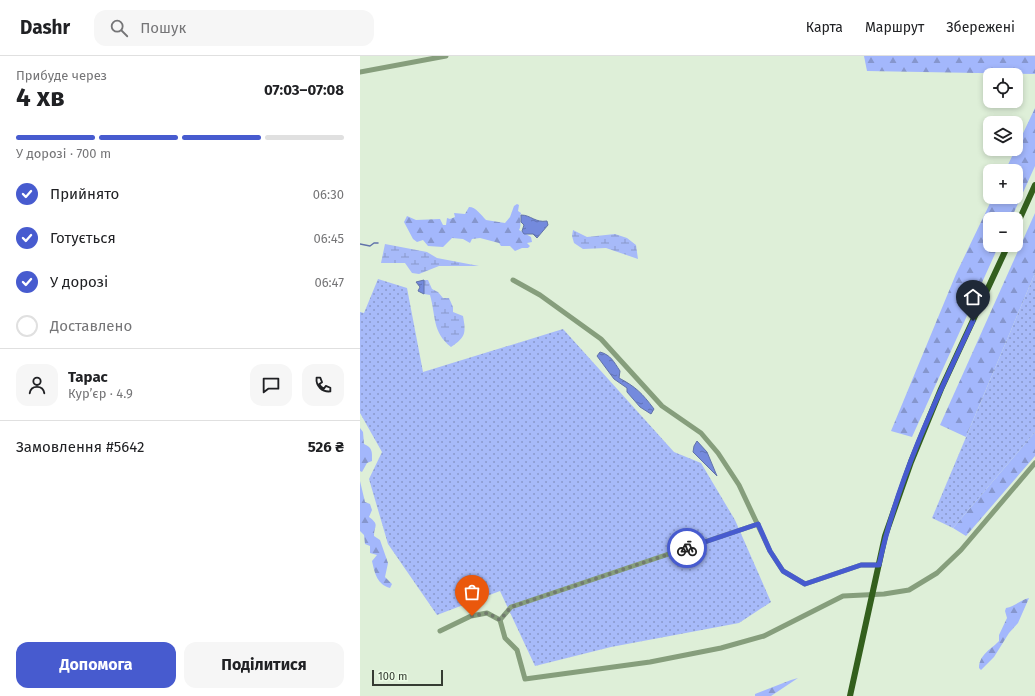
<!DOCTYPE html>
<html lang="uk">
<head>
<meta charset="utf-8">
<style>
	:root { --surface:#fff; --page:#f6f6f6; --text:#202124; --muted:#757577; --line:#e0e0e0; --accent:#475bcf }
	body { margin:0; font-family:"Fira Sans",sans-serif; background:var(--page); color:var(--text); height:100vh; display:flex; flex-direction:column; font-size:15px; white-space:nowrap }
	* { box-sizing:border-box; margin:0 }
	p { font-size:13px; color:var(--muted) }
	.icon { flex:none; width:22px; height:22px; fill:none; stroke:currentColor; stroke-width:2; stroke-linecap:round; stroke-linejoin:round }
	.map { position:relative; flex:1; overflow:hidden }
	.sheet { display:flex; flex-direction:column; background:var(--surface); width:360px }
	.sheet>* { flex:none }
	.controls { position:absolute; left:623px; top:12px; display:grid; gap:8px }
	.controls a { display:grid; place-items:center; width:40px; height:40px; border-radius:8px; background:var(--surface); box-shadow:0 2px 6px #0003; font-size:20px }
	.scale { position:absolute; left:12px; bottom:10px; width:71px; box-sizing:border-box; padding-left:4px; border:2px solid #363c33; border-top:0; font-size:11px; line-height:14px; white-space:nowrap; color:#363c33; -webkit-text-stroke:3px #ebfce5; paint-order:stroke }
	.pin { position:absolute; display:grid; place-items:center; width:34px; height:34px; color:#fff; margin:-41px -17px; border-radius:50% 50% 50% 0; rotate:-45deg; box-shadow:0 0 4px #0007 }
	.pin .icon { rotate:45deg }
	.courier { position:absolute; display:grid; place-items:center; width:40px; height:40px; margin:-20px; border:3px solid #475bcf; border-radius:50%; background:#fff; color:#222; box-shadow:0 1px 5px #0007 }
	.headline em { font-style:normal; font-weight:700 }
	.headline div { display:flex; flex-direction:column-reverse }
	.headline { display:flex; align-items:center; justify-content:space-between; height:68px; padding:0 16px }
	h1 { font-size:26px; font-weight:700; line-height:30px }
	.bar { display:grid; grid-template-columns:repeat(4,1fr); gap:6px 4px; align-content:center; height:48px; padding:0 16px }
	.bar i { height:5px; border-radius:3px; background:var(--line) }
	.bar .current { background:var(--accent) }
	.bar p { grid-column:span 4 }
	.line { display:flex; align-items:center; gap:10px; padding:0 16px; border-top:1px solid var(--line) }
	.line div { flex:1 }
	.round { display:grid; place-items:center; flex:none; width:42px; height:42px; border-radius:12px; background:var(--page) }
	ol { padding:0 16px; list-style:none }
	li { display:flex; align-items:center; gap:12px; height:44px }
	li p { margin-inline-start:auto }
	li .icon { padding:4px; border-radius:50%; background:var(--accent); color:#fff; stroke-width:4 }
	li:last-child { color:var(--muted) }
	li i { width:22px; height:22px; border:2px solid var(--line); border-radius:50% }
	.cta { display:flex; gap:8px; margin-top:auto; padding:8px 16px }
	.cta a { flex:1; height:46px; border-radius:12px; background:var(--accent); color:#fff; font-size:16px; font-weight:700; line-height:46px; text-align:center }
	.cta a+a { background:var(--page); color:var(--text) }
	header { display:flex; align-items:center; gap:24px; box-sizing:border-box; height:56px; padding:0 20px; background:var(--surface); border-bottom:1px solid var(--line) }
	header strong { font-size:19px }
	nav { display:flex; gap:22px; margin-inline-start:auto; font-size:14px }
	.search { width:280px; height:36px; background:var(--page); display:flex; align-items:center; gap:10px; box-sizing:border-box; padding:0 14px; border-radius:12px; color:var(--muted); font-size:15px }
	main { display:flex; flex:1; min-height:0 }
	.map>svg:first-child { display:block }
</style>
</head>
<body>
<header>
<strong>Dashr</strong>
<div class="search"><svg class="icon" aria-label="search" viewBox="0 0 24 24"><circle cx="10" cy="10" r="6"/><path d="M15 15l6 6"/></svg>Пошук</div>
<nav><a>Карта</a><a>Маршрут</a><a>Збережені</a></nav>
</header>
<main>
<section class="sheet">
<div class="headline"><div><h1>4 хв</h1><p>Прибуде через</p></div><em>07:03–07:08</em></div>
<div class="bar"><i class="current"></i><i class="current"></i><i class="current"></i><i></i><p>У дорозі · 700 m</p></div>
<ol>
<li><svg class="icon" aria-label="check" viewBox="0 0 24 24"><path d="M5 12l5 5 9-10"/></svg>Прийнято<p>06:30</p></li>
<li><svg class="icon" aria-label="check" viewBox="0 0 24 24"><path d="M5 12l5 5 9-10"/></svg>Готується<p>06:45</p></li>
<li><svg class="icon" aria-label="check" viewBox="0 0 24 24"><path d="M5 12l5 5 9-10"/></svg>У дорозі<p>06:47</p></li>
<li><i></i>Доставлено</li>
</ol>
<div class="line" style="height:72px"><a class="round"><svg class="icon" aria-label="person" viewBox="0 0 24 24"><circle cx="12" cy="8" r="4"/><path d="M4 21q1-7 8-7t8 7"/></svg></a><div><b>Тарас</b><p>Кур’єр · 4.9</p></div><a class="round"><svg class="icon" aria-label="chat" viewBox="0 0 24 24"><path d="M4 5h16v11H9l-5 4z"/></svg></a><a class="round"><svg class="icon" aria-label="phone" viewBox="0 0 24 24"><path d="M5 4h4l2 5-3 2q2 4 5 5l2-3 5 2v4C11 20 4 13 5 4z"/></svg></a></div>
<div class="line" style="height:52px"><div>Замовлення #5642</div><b>526 ₴</b></div>
<div class="cta"><a>Допомога</a><a>Поділитися</a></div>
</section>
<div class="map">
<svg width="675" height="640" viewBox="0 0 675 640">
	<defs>
		<pattern id="forest-firs" width="22" height="20" patternUnits="userSpaceOnUse"><rect width="22" height="20" fill="#a3b7fc"/><path d="M5 1l3.5 6h-7zM16 11l3.5 6h-7z" fill="#8696cd"/></pattern>
		<pattern id="wetland-marsh" width="20" height="14" patternUnits="userSpaceOnUse"><rect width="20" height="14" fill="#a7baf9"/><path d="M1 5h8M5 5V1M11 12h8M15 12V8" fill="none" stroke="#8998ca"/></pattern>
		<pattern id="garden-dots" width="8" height="8" patternUnits="userSpaceOnUse"><rect width="8" height="8" fill="#a7baf9"/><path d="M2 2h.1M6 6h.1" fill="none" stroke="#8998ca" stroke-width="1.8" stroke-linecap="round"/></pattern>
		<pattern id="water-ripples" width="26" height="14" patternUnits="userSpaceOnUse"><rect width="26" height="14" fill="#748add"/><path d="M2 4q2-2 4 0t4 0M15 11q2-2 4 0t4 0" fill="none" stroke="#6072b4"/></pattern>
	</defs>
	<rect width="100%" height="100%" fill="#deefd8"/>
	<g fill="url(#forest-firs)">
		<polygon points="504,0 675,0 675,18 507,15"/>
		<polygon points="675,52 675,110 651,163 630,163 630,189 639,189 552,381 531,375 596,218 633,141 656,141 656,115 645,115"/>
		<path d="M157,148L159,149L158,155L161,157C159,164 162,168 159,174L171,181L172,186L167,187L170,190L168,192H162L155,195L150,190H141L139,187L120,182L112,183L110,187L103,183L92,182L83,191L68,190L63,184L57,186L53,183L44,166L47,160L56,164L80,163L83,169H86L87,162L90,163L95,161L94,157L105,158L109,151C116,151 121,159 126,164L145,167L150,161L154,150Z"/>
		<polygon points="675,157 675,217 606,381 580,369"/>
		<path d="M0,372L3,376L4,388C13,392 12,396 12,405L7,407L2,416L0,415Z"/>
		<polygon points="675,376 675,400 606,480 593,472"/>
		<path d="M0,425L5,446L10,448L12,454L9,461C20,469 14,469 14,480L20,484L28,507L25,521L32,528L30,532C17,528 15,518 12,505L17,499L10,497V490L5,488L4,479L0,475Z"/>
		<path d="M669,542L658,567L649,577L634,601L621,614L619,612C619,598 633,592 639,585V579L647,562L645,555L646,552C655,550 661,544 669,542Z"/>
		<polygon points="438,622 411,640 395,640 395,638 431,624"/>
	</g>
	<g fill="url(#wetland-marsh)">
		<polygon points="213,174 227,181 255,178 267,182 276,189 278,203 246,192 223,193 214,187 212,180"/>
		<polygon points="25,188 67,196 77,202 119,210 79,210 59,218 52,217 45,207 21,207"/>
		<path d="M64,224H68L72,233L78,236L83,242H89L93,251V256L103,260C106,277 106,281 91,291C72,276 76,260 70,239L64,238Z"/>
	</g>
	<g fill="url(#garden-dots)">
		<polygon points="675,217 675,376 593,472 572,462"/>
		<polygon points="18,223 47,232 63,316 203,273 314,396 341,407 375,464 411,546 379,567 251,591 175,610 140,535 77,559 28,488 9,423 22,396 0,357 0,256 4,257"/>
	</g>
	<g fill="url(#water-ripples)" stroke="#6173aa">
		<path d="M161,159C171,159 175,167 187,165L188,169L177,182L173,178H164L162,175L164,169L161,166Z"/>
		<polygon points="64,224 64,238 58,235 60,231 56,226"/>
		<path d="M240,296C251,299 254,306 260,315L259,322C276,331 282,337 294,353L291,358L280,351L267,336V332L254,323L237,300Z"/>
		<polygon points="337,385 347,396 357,420 333,396 334,390"/>
	</g>
	<g fill="none" stroke-linecap="round" stroke-linejoin="round">
		<polyline stroke="#6173aa" stroke-width="1.5" points="0,188 10,190 14,187 18,187"/>
		<g stroke="#869e7c" stroke-width="5">
			<polyline points="0,16 86,0"/>
			<polyline points="153,224 180,239 241,283 302,350 341,377 358,397 379,429 410,495 423,515 445,528 501,509 519,509"/>
			<polyline points="140,564 151,551 398,468"/>
			<polyline points="80,575 111,560 127,557 140,564 145,582 157,594 165,623 290,606 361,592 404,580 483,540 524,538 549,534 577,517 601,494 675,407"/>
		</g>
		<g stroke="#335f1d" stroke-width="6">
			<polyline points="656,171 675,129"/>
			<polyline points="490,640 525,480 551,406 581,333 648,189"/>
		</g>
	</g>
	<g fill="none" stroke-linecap="round" stroke-linejoin="round">
		<polyline stroke="#717b6d" stroke-width="4" stroke-dasharray="0 7.2" points="112,560 128,557 140,564 151,551 327,492"/>
		<path stroke="#475bcf" stroke-width="5" d="M327,492L398,468L410,495L423,515L445,528L501,509H519C537,424 576,343 613,265"/>
	</g>
</svg>
<div class="controls">
<a><svg class="icon" aria-label="locate" viewBox="0 0 24 24"><circle cx="12" cy="12" r="6"/><path d="M12 2v4M12 18v4M2 12h4M18 12h4"/></svg></a>
<a><svg class="icon" aria-label="layers" viewBox="0 0 24 24"><path d="M12 4l9 5-9 5-9-5zM3 14l9 5 9-5"/></svg></a>
<a>+</a>
<a>−</a>
</div>
<div class="scale">100 m</div>
<div class="pin" style="left:112px;top:560px;background:#ea580c"><svg class="icon" aria-label="bag" viewBox="0 0 24 24"><path d="M5 8h14l-1 12H6zM9 8a3 3 0 0 1 6 0"/></svg></div>
<div class="pin" style="left:613px;top:265px;background:#1f2937"><svg class="icon" aria-label="home" viewBox="0 0 24 24"><path d="M3 11l9-7 9 7M6 9v11h12V9"/></svg></div>
<div class="courier" style="left:327px;top:492px"><svg class="icon" aria-label="bike" viewBox="0 0 24 24"><circle cx="6" cy="16" r="4"/><circle cx="18" cy="16" r="4"/><path d="M6 16l4-8h5l3 8M10 8l3 8H6M13 5h3"/></svg></div>
</div>
</main>
</body>
</html>
